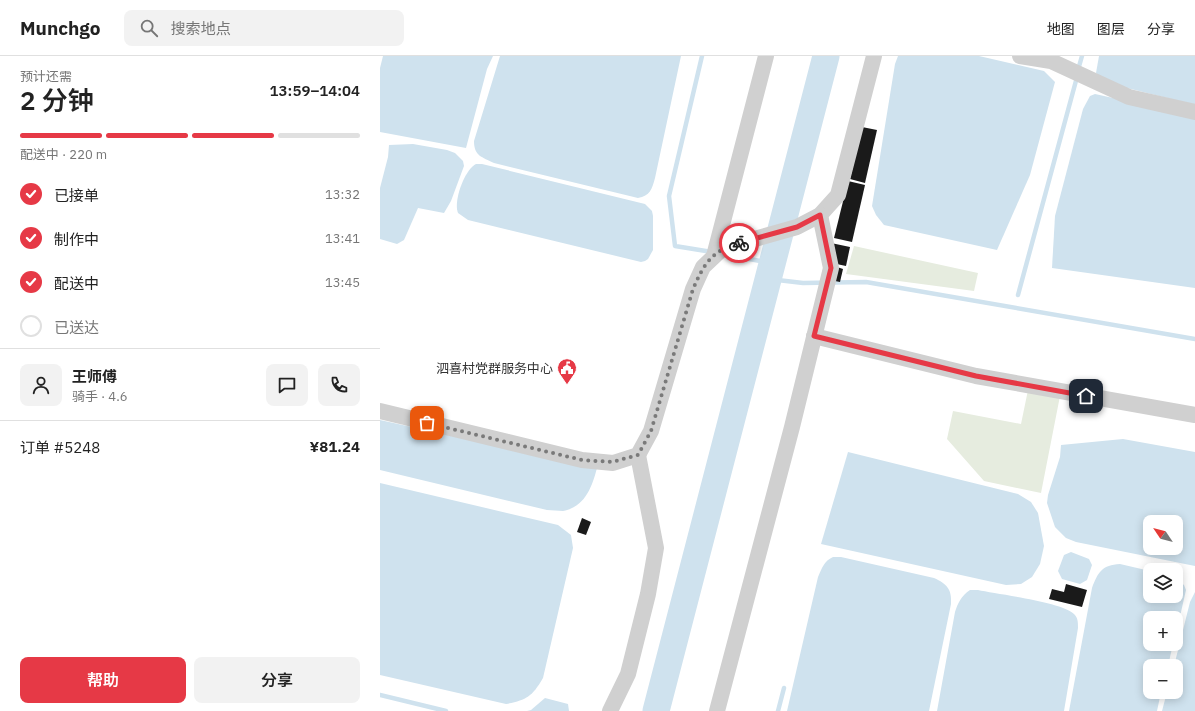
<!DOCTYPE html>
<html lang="zh">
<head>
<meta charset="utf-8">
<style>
	:root { --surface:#fff; --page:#f2f2f2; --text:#222; --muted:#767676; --line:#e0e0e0; --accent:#e63946 }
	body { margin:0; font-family:"IBM Plex Sans","Noto Sans SC",sans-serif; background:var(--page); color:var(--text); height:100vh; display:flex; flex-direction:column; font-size:15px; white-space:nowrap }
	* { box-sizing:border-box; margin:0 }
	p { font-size:13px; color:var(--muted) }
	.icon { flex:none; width:22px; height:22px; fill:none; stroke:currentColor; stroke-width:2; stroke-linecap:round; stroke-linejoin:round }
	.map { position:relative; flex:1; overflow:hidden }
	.side { display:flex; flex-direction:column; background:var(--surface); width:380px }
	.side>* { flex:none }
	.needle { width:26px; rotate:305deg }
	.controls { position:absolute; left:763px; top:459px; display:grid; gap:8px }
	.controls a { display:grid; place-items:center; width:40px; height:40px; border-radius:8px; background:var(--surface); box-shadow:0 2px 10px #0003; font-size:20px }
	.pin { position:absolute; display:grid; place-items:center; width:34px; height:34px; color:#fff; margin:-17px; border-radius:8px; box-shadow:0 2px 6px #0006 }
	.courier { position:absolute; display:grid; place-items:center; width:40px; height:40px; margin:-20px; border:3px solid #e63946; border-radius:50%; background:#fff; color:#222; box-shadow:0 1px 5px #0007 }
	.head em { font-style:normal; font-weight:600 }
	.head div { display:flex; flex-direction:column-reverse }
	.head { display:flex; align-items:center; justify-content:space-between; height:68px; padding:0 20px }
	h1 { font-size:26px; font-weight:600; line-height:30px }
	.bar { display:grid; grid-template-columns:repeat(4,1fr); gap:6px 4px; align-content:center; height:48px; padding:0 20px }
	.bar i { height:5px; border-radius:3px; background:var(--line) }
	.bar .on { background:var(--accent) }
	.bar p { grid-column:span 4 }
	.line { display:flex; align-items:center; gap:10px; padding:0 20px; border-top:1px solid var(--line) }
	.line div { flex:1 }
	.round { display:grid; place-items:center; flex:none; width:42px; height:42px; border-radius:8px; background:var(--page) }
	ol { padding:0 20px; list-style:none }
	li { display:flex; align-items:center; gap:12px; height:44px }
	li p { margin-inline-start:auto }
	li .icon { padding:4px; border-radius:50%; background:var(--accent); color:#fff; stroke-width:4 }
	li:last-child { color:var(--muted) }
	li i { width:22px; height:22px; border:2px solid var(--line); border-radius:50% }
	.cta { display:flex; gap:8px; margin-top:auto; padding:8px 20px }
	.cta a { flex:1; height:46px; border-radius:8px; background:var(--accent); color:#fff; font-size:16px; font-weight:600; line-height:46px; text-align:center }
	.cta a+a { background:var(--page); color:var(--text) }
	header { display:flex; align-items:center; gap:24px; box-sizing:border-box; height:56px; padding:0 20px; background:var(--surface); border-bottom:1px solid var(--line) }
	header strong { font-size:19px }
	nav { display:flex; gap:22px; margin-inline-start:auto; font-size:14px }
	.search { width:280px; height:36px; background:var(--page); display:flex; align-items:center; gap:10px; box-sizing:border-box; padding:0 14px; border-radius:8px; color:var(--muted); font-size:15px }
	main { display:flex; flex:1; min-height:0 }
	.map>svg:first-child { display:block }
</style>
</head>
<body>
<header>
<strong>Munchgo</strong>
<div class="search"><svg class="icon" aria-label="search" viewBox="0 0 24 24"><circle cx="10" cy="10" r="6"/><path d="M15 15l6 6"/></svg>搜索地点</div>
<nav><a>地图</a><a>图层</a><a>分享</a></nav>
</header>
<main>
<section class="side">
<div class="head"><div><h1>2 分钟</h1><p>预计还需</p></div><em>13:59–14:04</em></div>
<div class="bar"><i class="on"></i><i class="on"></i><i class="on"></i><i></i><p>配送中 · 220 m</p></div>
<ol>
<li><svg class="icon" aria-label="check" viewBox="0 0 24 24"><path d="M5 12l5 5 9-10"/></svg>已接单<p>13:32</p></li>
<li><svg class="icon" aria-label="check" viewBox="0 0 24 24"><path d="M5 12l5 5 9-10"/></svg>制作中<p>13:41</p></li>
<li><svg class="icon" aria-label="check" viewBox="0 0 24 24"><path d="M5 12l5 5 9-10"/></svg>配送中<p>13:45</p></li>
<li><i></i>已送达</li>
</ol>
<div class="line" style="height:72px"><a class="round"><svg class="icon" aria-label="person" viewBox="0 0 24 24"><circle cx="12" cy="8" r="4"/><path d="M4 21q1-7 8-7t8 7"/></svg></a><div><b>王师傅</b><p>骑手 · 4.6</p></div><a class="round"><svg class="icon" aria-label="chat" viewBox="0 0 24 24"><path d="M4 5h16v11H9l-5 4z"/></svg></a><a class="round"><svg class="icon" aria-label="phone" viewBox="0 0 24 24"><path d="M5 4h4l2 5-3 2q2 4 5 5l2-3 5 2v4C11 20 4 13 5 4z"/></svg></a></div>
<div class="line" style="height:52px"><div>订单 #5248</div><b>¥81.24</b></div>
<div class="cta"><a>帮助</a><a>分享</a></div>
</section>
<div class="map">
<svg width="815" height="655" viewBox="0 0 815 655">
	<rect width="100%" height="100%" fill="#fff"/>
	<g fill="#e6ecdf">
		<polygon points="474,190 598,217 594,235 466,218"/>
		<polygon points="648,334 680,340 661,437 604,425 567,383 573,355 641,368"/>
	</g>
	<g fill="#cfe2ee" fill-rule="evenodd">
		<polygon points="3,0 113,0 107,13 86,92 0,76 0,12"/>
		<path d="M120,0H301L275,122C272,133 270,140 258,142L114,107C102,101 94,100 94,85Z"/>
		<polygon points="518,0 599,0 664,15 675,26 650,119 617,194 504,169 496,159 492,150 515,8"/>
		<polygon points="719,0 815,0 815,49 727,27 716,17"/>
		<polygon points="715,38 815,60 815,232 672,212 675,160 703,53 710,40"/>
		<polygon points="33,88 67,94 75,97 83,105 84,110 71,145 64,157 38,152 24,184 17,188 0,183 0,132 8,101 9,89"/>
		<path d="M96,108H102L265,148L272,155L273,160V194L268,203L265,205L261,206L88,164L78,157C73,145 85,113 96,108Z"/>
		<path d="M0,364L217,412C212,431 205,451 183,455C178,455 172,454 167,454L0,414Z"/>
		<path d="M743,383L815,396V510L696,486L686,482L675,471L667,447L668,439L680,401L681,389ZM770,466H796V492H770Z"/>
		<polygon points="468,396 638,438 651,446 658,457 664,490 660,508 652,521 641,528 626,529 441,488"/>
		<path d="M0,427L178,469L191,479L193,492L163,622C152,641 146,644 126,648L0,619Z"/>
		<polygon points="691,496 709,503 712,509 707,524 700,528 682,523 678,515 684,499"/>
		<path d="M453,501H461L554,522C567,528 572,533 571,548L549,655H407L438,521C442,512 444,505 453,501Z"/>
		<path d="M740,508L770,515V540H796V523L804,529L806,534L796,578V562H770V588H793L788,610H770V636H781L777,655H689L712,532C718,516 722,509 740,508Z"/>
		<path d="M590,534H598C616,538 683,546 694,558C698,562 698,566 698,572L684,655H557L575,556C578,547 581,540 590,534Z"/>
		<polygon points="815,536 815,655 782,655 787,636 796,636 796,610 794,610 810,546"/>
		<polygon points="165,642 188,648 189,655 147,655 151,654"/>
	</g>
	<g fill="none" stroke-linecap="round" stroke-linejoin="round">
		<g stroke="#cfe2ee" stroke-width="4.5">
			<polyline points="322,0 289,140 295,190 332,196"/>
			<polyline points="698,14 702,0"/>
			<polyline points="343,198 380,205"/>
			<polyline points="389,223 423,227 486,226 815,283"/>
			<polyline points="638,239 697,21"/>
			<polyline points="0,639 66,655"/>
			<polyline points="398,655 404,632"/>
		</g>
		<polyline stroke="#cfe2ee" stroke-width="27" points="276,655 446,0"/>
	</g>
	<g fill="#1a1a1a">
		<polygon points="482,71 497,74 485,127 470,123"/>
		<polygon points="468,125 485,129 472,186 454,182"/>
		<polygon points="451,187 470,191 466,210 447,206"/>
		<polygon points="454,210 463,213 460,226 450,224"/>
		<polygon points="202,462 211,466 206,479 197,476"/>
		<polygon points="686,528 707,534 702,551 669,543 672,533 684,536"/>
	</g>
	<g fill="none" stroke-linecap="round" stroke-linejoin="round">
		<g stroke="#d0d0d0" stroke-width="16">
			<polyline points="640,0 671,5 749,41 815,56"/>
			<polyline points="334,200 386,0"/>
			<polyline points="434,280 596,320 815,359"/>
			<polyline points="0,355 202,404 233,407 258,399 271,375 313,233 323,211 343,192 417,171 440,159 458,139 494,0"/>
			<polyline points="230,655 248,618 268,538 276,492 258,399"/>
			<polyline points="337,655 412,371 451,212 440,159"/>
		</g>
	</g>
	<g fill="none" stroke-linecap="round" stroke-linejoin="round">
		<path stroke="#7a7a7a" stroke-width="4" stroke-dasharray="0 7.2" d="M47,367L202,404L232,406L258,399L271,375L313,233C324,208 331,195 359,187"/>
		<polyline stroke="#e63946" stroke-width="5" points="359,187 417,171 440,159 451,212 434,280 596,320 706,340"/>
	</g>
	<defs>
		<symbol id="civic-pin" viewBox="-11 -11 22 30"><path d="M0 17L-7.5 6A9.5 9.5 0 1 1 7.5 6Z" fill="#e63946" stroke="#fff"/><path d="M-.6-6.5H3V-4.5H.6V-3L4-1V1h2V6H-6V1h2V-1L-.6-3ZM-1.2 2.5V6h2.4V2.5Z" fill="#fff"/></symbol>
	</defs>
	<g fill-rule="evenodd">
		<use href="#civic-pin" x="176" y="301" width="22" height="30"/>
	</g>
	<g text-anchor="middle" stroke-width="4" stroke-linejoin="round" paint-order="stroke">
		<g font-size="13" fill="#333" stroke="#fff" text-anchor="end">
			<text x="173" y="317">泗喜村党群服务中心</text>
		</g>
	</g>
</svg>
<div class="controls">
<a><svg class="needle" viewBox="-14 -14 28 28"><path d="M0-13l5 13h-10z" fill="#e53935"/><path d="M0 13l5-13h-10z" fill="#767676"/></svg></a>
<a><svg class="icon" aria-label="layers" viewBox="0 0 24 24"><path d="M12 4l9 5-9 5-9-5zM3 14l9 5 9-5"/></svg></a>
<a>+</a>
<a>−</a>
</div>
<div class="pin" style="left:47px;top:367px;background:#ea580c"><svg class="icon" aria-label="bag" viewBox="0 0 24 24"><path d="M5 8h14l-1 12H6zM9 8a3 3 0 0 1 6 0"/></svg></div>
<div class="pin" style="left:706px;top:340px;background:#1f2937"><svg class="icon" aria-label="home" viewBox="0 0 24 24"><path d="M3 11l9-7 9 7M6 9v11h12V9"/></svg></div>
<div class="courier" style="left:359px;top:187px"><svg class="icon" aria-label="bike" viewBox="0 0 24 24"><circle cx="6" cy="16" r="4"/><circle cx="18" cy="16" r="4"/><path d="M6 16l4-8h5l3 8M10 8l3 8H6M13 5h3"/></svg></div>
</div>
</main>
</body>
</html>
